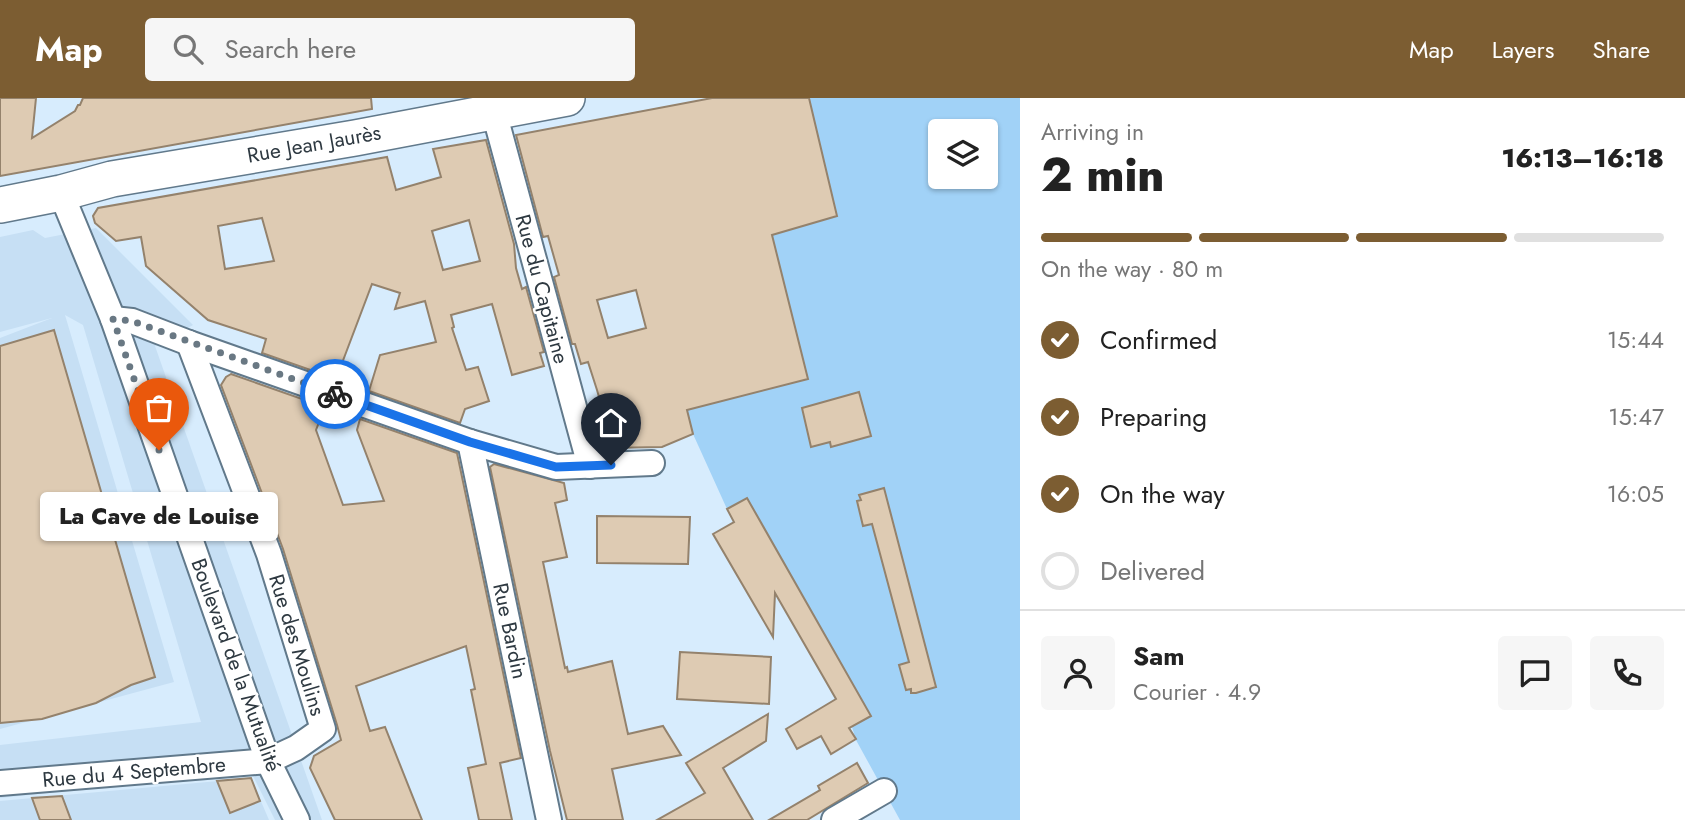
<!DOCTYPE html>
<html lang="en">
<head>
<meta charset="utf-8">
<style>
	:root { --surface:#fff; --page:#f6f6f6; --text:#222; --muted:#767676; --line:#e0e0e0; --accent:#7c5d32 }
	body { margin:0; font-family:Jost,sans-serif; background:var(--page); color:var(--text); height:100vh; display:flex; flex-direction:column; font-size:26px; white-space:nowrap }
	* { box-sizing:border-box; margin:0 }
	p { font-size:23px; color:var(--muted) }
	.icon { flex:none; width:38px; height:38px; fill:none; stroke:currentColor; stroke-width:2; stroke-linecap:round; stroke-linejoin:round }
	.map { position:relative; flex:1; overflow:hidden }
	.sheet { display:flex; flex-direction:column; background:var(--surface); width:665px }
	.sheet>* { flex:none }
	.fabs { position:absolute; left:928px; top:21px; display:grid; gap:14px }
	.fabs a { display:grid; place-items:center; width:70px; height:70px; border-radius:7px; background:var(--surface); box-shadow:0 2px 5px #0004; font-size:35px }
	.pin { position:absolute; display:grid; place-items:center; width:60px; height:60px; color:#fff; margin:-72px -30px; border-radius:50% 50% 50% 0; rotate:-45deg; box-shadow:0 0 7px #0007 }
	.pin .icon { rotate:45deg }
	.courier { position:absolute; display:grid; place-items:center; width:70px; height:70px; margin:-35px; border:5px solid #1a73e8; border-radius:50%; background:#fff; color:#222; box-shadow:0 2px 9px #0007 }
	.bubble { position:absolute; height:49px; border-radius:7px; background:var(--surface); box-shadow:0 2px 5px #0004; font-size:23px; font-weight:800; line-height:49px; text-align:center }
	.headline em { font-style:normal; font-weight:800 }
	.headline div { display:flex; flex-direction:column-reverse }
	.headline { display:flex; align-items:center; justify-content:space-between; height:119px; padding:0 21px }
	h1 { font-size:46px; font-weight:800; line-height:52px }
	.bar { display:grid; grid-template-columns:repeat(4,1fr); gap:10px 7px; align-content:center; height:84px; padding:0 21px }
	.bar i { height:9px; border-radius:5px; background:var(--line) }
	.bar .on { background:var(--accent) }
	.bar p { grid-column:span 4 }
	.line { display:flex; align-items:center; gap:18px; padding:0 21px; border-top:2px solid var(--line) }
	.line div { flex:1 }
	.round { display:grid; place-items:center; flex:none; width:74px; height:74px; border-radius:7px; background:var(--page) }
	ol { padding:0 21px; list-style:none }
	li { display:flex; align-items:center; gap:21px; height:77px }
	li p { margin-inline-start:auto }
	li .icon { padding:7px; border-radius:50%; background:var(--accent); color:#fff; stroke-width:4 }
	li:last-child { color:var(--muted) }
	li i { width:38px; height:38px; border:4px solid var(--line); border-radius:50% }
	header { display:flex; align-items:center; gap:42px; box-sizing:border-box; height:98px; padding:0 35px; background:var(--accent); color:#fff }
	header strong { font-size:33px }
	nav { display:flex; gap:38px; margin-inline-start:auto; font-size:24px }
	.search { width:490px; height:63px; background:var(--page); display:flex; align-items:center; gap:18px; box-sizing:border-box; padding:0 24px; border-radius:7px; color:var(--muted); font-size:26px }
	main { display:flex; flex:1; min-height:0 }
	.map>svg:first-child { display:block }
</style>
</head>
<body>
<header>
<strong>Map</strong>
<div class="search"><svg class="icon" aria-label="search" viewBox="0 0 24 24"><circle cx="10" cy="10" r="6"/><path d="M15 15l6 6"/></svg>Search here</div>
<nav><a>Map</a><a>Layers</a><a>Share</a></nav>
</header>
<main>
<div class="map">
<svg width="1020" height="722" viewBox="0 0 1020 722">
	<rect width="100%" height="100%" fill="#d7ecfd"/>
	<g fill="#c6dff4">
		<polygon points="96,130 193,227 155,248 322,722 275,722 251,674 0,700 0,647 201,624 83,227 65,217 174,584 0,631 0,240 52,220 0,234 0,139 33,132 45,140"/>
		<polygon points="251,680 269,722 0,722 0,703"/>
	</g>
	<path fill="#a1d2f7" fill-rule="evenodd" d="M712,0H1020V722H900L856,642L852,629L727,411L693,336L652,169L608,19ZM940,33H985V79H940Z"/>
	<g fill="#decbb3" stroke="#94826c" stroke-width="2" fill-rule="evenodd">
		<polygon points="0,0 36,0 32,40 75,13 78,7 80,7 83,0 371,0 372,11 0,78"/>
		<path d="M712,0H809L837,118L772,137L808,281L687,312L693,336L662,349L605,350L595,316L603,313L597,292L588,264L581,266L575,246H572L554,179L559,177L548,138L543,139L516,37ZM636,192L646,230L608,240L597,202Z"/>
		<path d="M486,42L514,146L516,170L522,191L526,189L544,254L540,255L544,268L512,277L492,206L451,217L454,229L452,230L466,272L478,269L489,303L465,311L460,325L369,293L380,257L436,244L425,203L395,211L400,195L372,186L336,281L262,255L266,241L208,222L146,168L141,139L116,143L95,125L93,118L98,110L387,59L396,92L441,79L433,51ZM262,120L274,163L225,171L218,128ZM469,122L480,163L443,172L432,133Z"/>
		<polygon points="54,232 155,579 131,587 96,605 42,621 0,625 0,248"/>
		<polygon points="231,276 325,309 316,332 343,407 384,403 357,332 360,321 457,355 521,660 500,665 512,722 479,722 468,670 486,666 471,592 475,591 466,548 356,588 370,633 385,629 422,722 335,722 310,670 314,658 341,642 337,627 283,451 221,287 226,279"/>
		<polygon points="859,294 871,338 831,349 830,344 811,349 802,310"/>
		<polygon points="494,366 564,385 567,402 555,405 567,459 543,464 565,570 567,569 568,574 612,563 628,636 663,628 681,657 612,671 623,722 567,722 550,653 490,369"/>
		<polygon points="884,390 936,589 916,595 911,595 911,591 906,592 899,567 909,564 872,426 863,428 857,403 861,402 859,397"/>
		<polygon points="747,400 871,618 849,630 856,641 831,656 821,638 797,651 786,631 836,601 775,495 773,539 713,436 734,424 727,411"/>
		<polygon points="597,418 690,419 688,466 597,465"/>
		<polygon points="680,554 771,559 769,606 677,601"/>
		<polygon points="768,616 766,643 723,670 753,722 657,722 705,695 686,665"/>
		<polygon points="857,665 868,685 807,722 769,722 820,692 818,688"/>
		<polygon points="251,680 260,703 230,715 217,683"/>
		<polygon points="62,698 71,722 40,722 32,700"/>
	</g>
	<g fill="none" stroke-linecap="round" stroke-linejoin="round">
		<defs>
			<g id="street">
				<polyline points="494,14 590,368"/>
				<polyline points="61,95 113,221 268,663 297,722"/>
				<polyline points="113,221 132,223 189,245 470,344 556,369 652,365"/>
				<polyline points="470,344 549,722"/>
				<polyline points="0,685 268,663 296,650 323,631 269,456 189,245"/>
				<polyline points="834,722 884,693"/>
			</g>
			<polyline id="secondary" points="0,107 61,95 112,81 355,40 567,0"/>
		</defs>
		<use href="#street" stroke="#61798b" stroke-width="28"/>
		<use href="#secondary" stroke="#61798b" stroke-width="38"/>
		<use href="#street" stroke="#fff" stroke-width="24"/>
		<use href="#secondary" stroke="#fff" stroke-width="35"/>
	</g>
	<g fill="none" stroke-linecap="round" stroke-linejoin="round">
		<polyline stroke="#697883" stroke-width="7" stroke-dasharray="0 12.6" points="159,352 113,221 132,223 335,296"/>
		<polyline stroke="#1a73e8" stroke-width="9" points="335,296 470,344 556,369 611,367"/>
	</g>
	<g text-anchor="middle" stroke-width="5" stroke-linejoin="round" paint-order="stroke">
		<g font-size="21" fill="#2e3941" stroke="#fff">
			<text transform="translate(314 46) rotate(-10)" y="7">Rue Jean Jaurès</text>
			<text transform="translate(542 191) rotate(75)" y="7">Rue du Capitaine</text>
			<text transform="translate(510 533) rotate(78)" y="7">Rue Bardin</text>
			<text transform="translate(297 547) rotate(73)" y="7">Rue des Moulins</text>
			<text transform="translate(236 567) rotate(70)" y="7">Boulevard de la Mutualité</text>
			<text transform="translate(134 674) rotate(-5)" y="7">Rue du 4 Septembre</text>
		</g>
	</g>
</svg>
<div class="fabs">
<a><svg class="icon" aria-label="layers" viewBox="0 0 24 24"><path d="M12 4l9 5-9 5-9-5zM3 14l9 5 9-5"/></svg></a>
</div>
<div class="pin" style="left:159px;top:352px;background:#ea580c"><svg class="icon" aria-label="bag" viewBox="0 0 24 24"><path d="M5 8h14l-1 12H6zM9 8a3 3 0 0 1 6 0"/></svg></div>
<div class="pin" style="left:611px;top:367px;background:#1f2937"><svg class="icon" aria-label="home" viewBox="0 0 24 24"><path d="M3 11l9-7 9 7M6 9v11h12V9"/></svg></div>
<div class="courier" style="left:335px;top:296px"><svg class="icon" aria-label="bike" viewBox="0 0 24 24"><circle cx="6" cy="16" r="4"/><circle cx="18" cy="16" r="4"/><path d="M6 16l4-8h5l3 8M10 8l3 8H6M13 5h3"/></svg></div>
<div class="bubble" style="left:40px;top:394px;width:238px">La Cave de Louise</div>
</div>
<section class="sheet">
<div class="headline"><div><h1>2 min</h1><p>Arriving in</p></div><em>16:13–16:18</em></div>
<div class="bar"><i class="on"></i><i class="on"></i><i class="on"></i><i></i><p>On the way · 80 m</p></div>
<ol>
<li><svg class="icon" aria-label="check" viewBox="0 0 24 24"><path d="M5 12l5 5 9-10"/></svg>Confirmed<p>15:44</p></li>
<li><svg class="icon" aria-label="check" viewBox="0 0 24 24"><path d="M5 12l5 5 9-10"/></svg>Preparing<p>15:47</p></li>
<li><svg class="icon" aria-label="check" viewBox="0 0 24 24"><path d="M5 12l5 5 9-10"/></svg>On the way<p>16:05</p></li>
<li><i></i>Delivered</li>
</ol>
<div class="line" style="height:126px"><a class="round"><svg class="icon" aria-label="person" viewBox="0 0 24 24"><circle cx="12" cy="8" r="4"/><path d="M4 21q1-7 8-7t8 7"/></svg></a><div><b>Sam</b><p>Courier · 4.9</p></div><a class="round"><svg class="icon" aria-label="chat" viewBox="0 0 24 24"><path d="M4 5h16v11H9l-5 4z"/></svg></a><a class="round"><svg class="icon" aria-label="phone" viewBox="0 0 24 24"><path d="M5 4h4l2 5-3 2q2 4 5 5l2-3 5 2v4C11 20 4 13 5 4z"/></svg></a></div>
</section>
</main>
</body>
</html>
